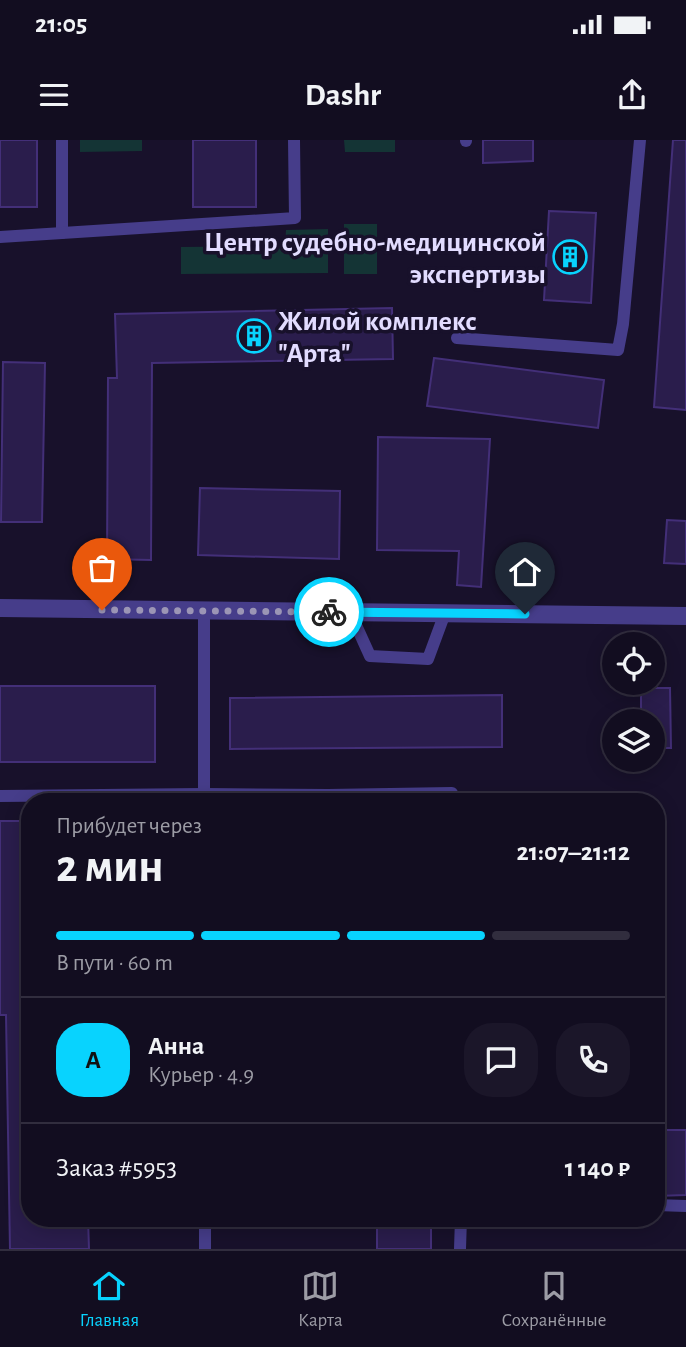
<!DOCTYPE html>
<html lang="ru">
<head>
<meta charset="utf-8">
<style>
	:root { --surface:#120d20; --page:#1b1629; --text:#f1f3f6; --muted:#9c9ca5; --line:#312d3e; --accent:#08d3fe }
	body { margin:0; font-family:"Alegreya Sans",sans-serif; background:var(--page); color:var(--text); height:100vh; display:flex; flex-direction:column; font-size:26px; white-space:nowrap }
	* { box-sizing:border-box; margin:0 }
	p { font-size:23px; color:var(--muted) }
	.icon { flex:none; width:38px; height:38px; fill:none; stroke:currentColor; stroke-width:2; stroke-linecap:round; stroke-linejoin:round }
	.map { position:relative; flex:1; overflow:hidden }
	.drawer { position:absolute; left:21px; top:653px; width:644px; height:434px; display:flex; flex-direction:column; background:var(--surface); border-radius:28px; box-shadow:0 4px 18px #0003,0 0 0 2px var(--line) }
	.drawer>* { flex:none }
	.controls { position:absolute; left:602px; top:492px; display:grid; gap:14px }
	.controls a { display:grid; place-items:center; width:63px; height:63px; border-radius:50%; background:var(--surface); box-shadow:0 4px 18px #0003,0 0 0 2px var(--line); font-size:35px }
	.pin { position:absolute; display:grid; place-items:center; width:60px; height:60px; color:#fff; margin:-72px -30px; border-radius:50% 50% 50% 0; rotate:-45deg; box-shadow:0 0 7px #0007 }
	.pin .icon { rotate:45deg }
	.courier { position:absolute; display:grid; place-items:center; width:70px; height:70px; margin:-35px; border:5px solid #08d3fe; border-radius:50%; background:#fff; color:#222; box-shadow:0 2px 9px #0007 }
	.summary em { font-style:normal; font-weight:700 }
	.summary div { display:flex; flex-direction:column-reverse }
	.summary { display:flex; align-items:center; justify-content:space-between; height:119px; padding:0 35px }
	h1 { font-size:46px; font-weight:700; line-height:52px }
	.bar { display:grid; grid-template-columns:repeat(4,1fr); gap:10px 7px; align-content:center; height:84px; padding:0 35px }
	.bar i { height:9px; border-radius:5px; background:var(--line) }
	.bar .selected { background:var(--accent) }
	.bar p { grid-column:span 4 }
	.line { display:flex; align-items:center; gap:18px; padding:0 35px; border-top:2px solid var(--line) }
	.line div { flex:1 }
	.round { display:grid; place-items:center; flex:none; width:74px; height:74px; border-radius:28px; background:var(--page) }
	.status { display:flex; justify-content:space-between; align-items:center; height:49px; padding:0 35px; background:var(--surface); direction:ltr }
	.status svg { height:19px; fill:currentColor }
	header { display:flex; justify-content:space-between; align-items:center; height:91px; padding:0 35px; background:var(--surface); font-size:32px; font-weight:700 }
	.menu { display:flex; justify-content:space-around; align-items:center; height:98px; border-top:2px solid var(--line); background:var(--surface); font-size:19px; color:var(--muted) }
	.menu a { display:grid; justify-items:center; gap:4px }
	.menu .selected { color:var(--accent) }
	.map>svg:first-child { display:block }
</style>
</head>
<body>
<div class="status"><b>21:05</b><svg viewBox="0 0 49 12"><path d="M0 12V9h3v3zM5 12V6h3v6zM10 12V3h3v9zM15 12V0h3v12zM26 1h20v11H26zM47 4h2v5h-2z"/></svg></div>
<header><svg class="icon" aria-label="menu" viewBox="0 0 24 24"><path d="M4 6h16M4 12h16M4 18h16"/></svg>Dashr<svg class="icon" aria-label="share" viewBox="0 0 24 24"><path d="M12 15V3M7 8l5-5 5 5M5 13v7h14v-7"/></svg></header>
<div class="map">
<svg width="686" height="1109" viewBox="0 0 686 1109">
	<rect width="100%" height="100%" fill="#18112b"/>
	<g fill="#143435">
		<polygon points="80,0 142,0 142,11 80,12"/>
		<polygon points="344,0 395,0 395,12 345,12"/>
		<rect x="344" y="84" width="33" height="50"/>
		<polygon points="328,89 328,133 181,134 181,107 285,106 286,90"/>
	</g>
	<g fill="#2a1d4c" stroke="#432f78" stroke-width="2">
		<rect x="0" y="0" width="37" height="67"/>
		<rect x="193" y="0" width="63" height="67"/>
		<polygon points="483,0 533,0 533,21 483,23"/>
		<polygon points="673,0 686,0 686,270 654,267"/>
		<polygon points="549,71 596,73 591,163 544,160"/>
		<polygon points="392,168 393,219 152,223 151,420 107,419 108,238 117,238 115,174"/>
		<polygon points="434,218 604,240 598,288 427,266"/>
		<polygon points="3,222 45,223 42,382 1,382"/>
		<polygon points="378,297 490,299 481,447 457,445 459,411 377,410"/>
		<polygon points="200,348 340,351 339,419 198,415"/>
		<polygon points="667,380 686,381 686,424 664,423"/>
		<rect x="0" y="546" width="155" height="76"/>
		<polygon points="641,548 670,548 671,608 653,608 653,581 641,581"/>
		<polygon points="502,555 502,607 230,609 230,558"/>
		<polygon points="0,681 30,681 30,1078 88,1078 89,1109 10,1109 6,875 0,875"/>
		<polygon points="656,990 686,990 686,1055 656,1056"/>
		<rect x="377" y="1078" width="54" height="31"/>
	</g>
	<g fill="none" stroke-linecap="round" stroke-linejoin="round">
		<g stroke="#463d8a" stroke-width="12">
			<polyline points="62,0 62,93"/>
			<polyline points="466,1 466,0"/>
			<polyline points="0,97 295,78 294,0"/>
			<polyline points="457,198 618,210 623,184 640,0"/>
			<polyline points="204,471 204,659"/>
			<polyline points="350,472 370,516 428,519 445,473"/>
			<polyline points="0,656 204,654 328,655 452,653 452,662"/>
			<polyline points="656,1065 686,1066"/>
			<polyline points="205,1078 205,1109"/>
			<polyline points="460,1109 461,1078"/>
		</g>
		<polyline stroke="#463d8a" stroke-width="18" points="0,468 686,476"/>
	</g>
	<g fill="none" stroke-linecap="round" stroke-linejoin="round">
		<polyline stroke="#9b95b5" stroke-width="7" stroke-dasharray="0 12.6" points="102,470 329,472"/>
		<polyline stroke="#08d3fe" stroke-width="9" points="329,472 525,474"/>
	</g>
	<defs>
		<symbol id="building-ring" viewBox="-11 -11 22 22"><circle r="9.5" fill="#18112b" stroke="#08d3fe" stroke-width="1.5"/><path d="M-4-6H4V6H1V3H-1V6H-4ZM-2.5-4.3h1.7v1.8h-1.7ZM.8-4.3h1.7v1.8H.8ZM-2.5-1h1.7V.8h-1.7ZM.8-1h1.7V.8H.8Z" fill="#08d3fe"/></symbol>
	</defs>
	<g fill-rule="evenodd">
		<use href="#building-ring" x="551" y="98" width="38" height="38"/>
		<use href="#building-ring" x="235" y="177" width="38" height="38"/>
	</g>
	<g text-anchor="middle" stroke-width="7" stroke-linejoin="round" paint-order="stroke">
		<g font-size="28" font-weight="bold" fill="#e2dcff" stroke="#18112b" text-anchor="end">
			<text x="546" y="111">Центр судебно-медицинской<tspan x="546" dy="32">экспертизы</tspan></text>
			<text x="278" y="190" text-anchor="start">Жилой комплекс<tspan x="278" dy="32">"Арта"</tspan></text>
		</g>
	</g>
</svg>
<div class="controls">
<a><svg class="icon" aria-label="locate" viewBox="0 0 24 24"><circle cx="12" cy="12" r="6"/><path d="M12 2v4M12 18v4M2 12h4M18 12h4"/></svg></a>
<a><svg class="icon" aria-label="layers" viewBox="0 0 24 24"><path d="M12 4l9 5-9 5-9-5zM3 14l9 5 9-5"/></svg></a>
</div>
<div class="pin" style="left:102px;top:470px;background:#ea580c"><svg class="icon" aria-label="bag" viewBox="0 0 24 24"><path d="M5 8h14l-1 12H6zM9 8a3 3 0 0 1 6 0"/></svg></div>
<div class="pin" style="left:525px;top:474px;background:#1f2937"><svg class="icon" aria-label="home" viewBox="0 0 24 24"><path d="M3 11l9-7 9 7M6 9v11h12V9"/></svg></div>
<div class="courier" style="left:329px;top:472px"><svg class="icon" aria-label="bike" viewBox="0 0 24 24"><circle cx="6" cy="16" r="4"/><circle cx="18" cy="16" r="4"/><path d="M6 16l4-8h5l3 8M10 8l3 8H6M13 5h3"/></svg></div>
<section class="drawer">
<div class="summary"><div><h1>2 мин</h1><p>Прибудет через</p></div><em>21:07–21:12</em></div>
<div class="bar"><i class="selected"></i><i class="selected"></i><i class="selected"></i><i></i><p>В пути · 60 m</p></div>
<div class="line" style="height:126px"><b class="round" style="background:var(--accent);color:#111">А</b><div><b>Анна</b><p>Курьер · 4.9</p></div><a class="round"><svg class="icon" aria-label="chat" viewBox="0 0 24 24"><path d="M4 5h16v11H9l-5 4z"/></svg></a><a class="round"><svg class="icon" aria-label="phone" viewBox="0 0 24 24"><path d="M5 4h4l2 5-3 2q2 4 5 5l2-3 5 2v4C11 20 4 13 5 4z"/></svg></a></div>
<div class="line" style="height:91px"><div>Заказ #5953</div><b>1 140 ₽</b></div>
</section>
</div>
<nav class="menu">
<a class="selected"><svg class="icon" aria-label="home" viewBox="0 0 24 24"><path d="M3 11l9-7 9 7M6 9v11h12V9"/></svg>Главная</a>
<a><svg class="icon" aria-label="map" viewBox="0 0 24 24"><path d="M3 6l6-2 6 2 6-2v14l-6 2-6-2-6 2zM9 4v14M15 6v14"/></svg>Карта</a>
<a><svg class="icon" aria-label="saved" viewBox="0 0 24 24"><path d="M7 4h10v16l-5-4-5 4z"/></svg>Сохранённые</a>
</nav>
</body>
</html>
